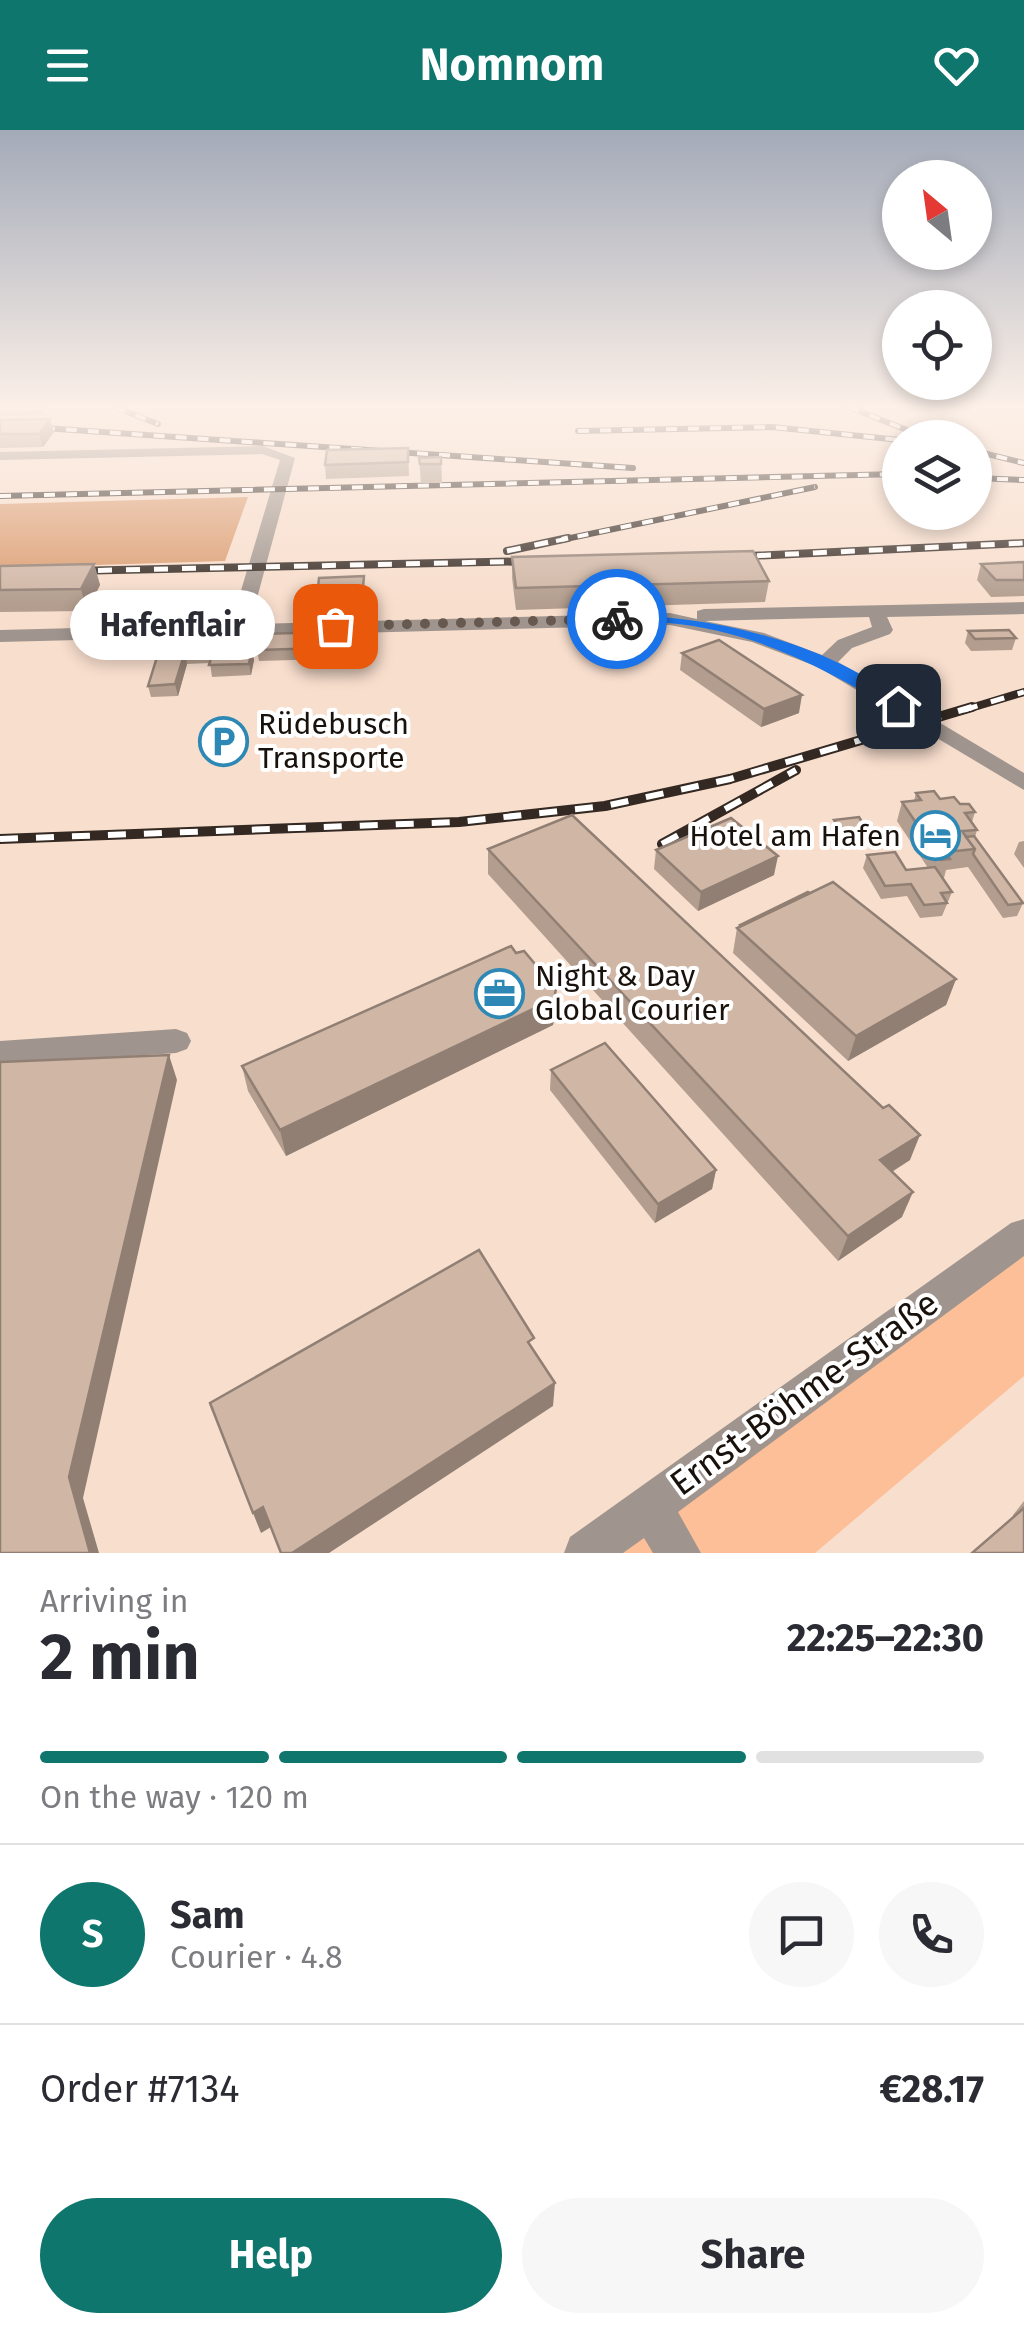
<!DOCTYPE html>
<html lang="en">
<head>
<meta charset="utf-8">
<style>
	:root { --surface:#fff; --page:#f7f7f7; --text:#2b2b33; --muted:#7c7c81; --line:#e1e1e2; --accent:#0f766e }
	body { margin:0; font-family:"Fira Sans",sans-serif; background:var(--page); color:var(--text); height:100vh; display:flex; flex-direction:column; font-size:38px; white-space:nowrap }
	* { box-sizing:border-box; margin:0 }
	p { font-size:32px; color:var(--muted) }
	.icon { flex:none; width:55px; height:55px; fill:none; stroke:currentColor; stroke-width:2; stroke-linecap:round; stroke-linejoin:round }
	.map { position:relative; height:1423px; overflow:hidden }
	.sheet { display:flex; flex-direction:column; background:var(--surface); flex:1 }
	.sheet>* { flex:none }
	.needle { width:65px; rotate:331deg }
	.tools { position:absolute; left:882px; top:30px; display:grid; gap:20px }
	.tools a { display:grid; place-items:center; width:110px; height:110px; border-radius:50%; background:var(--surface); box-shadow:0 5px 15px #0003; font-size:50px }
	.pin { position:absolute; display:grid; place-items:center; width:85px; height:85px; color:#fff; margin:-42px; border-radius:20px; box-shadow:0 5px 15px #0006 }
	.courier { position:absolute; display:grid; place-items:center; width:100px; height:100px; margin:-50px; border:8px solid #1a73e8; border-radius:50%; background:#fff; color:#222; box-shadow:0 2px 12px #0007 }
	.bubble { position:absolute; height:70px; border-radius:35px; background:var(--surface); box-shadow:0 5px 15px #0003; font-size:32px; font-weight:700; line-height:70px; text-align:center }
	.headline em { font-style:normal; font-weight:700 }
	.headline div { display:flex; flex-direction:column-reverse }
	.headline { display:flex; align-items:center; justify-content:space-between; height:170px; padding:0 40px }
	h1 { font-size:65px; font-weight:700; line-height:75px }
	.bar { display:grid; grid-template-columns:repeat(4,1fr); gap:15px 10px; align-content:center; height:120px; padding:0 40px }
	.bar i { height:12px; border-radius:8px; background:var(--line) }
	.bar .current { background:var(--accent) }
	.bar p { grid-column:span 4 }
	.line { display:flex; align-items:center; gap:25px; padding:0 40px; border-top:2px solid var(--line) }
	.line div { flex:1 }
	.round { display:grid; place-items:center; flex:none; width:105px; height:105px; border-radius:52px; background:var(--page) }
	.action { display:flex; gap:20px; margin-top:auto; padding:20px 40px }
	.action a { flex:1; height:115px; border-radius:60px; background:var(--accent); color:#fff; font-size:40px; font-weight:700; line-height:115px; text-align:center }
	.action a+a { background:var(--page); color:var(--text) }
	header { display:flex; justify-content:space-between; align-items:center; height:130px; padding:0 40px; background:var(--accent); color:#fff; font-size:45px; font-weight:700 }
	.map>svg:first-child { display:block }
</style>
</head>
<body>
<header><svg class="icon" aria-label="menu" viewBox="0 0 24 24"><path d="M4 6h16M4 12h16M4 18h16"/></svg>Nomnom<svg class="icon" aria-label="heart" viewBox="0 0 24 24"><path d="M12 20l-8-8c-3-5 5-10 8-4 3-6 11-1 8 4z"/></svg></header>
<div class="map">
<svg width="1024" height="1423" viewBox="0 0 1024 1423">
	<rect width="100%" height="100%" fill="#f8decd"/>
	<polygon fill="#fcbf97" points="1024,1105 1024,1246 815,1423 587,1423"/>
	<polygon fill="#db9c70" points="248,367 225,431 0,438 0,374"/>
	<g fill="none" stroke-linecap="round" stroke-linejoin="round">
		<g fill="#a0958e" fill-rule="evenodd">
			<path d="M263,316L295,328L250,494L670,483L697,489V481L704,479L1024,472V484L887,487L893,500L890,504L852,518L838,532L1024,643V660L818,537L752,512L670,495L0,512V500L231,494L280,330L262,324L0,330V322ZM869,487L872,497L838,510L822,525L764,503L705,491Z"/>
			<polygon points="176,899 187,903 191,911 187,919 176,923 0,935 0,911"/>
			<polygon points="1024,1089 1024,1126 678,1382 701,1423 653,1423 644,1408 623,1423 564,1423 570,1407 1011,1093"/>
		</g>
		<defs>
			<g id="rail-far2">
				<polyline points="115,277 158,294"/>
				<polyline points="849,277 927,308"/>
				<polyline points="0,295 633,338"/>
				<polyline points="578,301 772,297 900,310"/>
				<polyline points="975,321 1024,333"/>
				<polyline points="975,348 1024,350"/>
				<polyline points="0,366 900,344"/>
				<polyline points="556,411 815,357"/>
			</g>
			<g id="rail-far1">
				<polyline points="507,421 568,408"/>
				<polyline points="729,427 1024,413"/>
				<polyline points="70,441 539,431"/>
				<polyline points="964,580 1024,562"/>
			</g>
			<g id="rail">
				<polyline points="0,709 459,692 605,676 730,649 972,577"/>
				<polyline points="662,714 796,640"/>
			</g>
		</defs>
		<use href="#rail-far2" stroke="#332922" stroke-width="6"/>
		<use href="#rail-far1" stroke="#332922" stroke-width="8"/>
		<use href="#rail" stroke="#332922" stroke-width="10"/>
		<use href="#rail-far2" stroke="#fff" stroke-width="4" stroke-dasharray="11" stroke-linecap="butt"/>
		<use href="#rail-far1" stroke="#fff" stroke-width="5" stroke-dasharray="14" stroke-linecap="butt"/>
		<use href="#rail" stroke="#fff" stroke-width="6" stroke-dasharray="18" stroke-linecap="butt"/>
	</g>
	<g fill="#b29d8e">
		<polygon points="0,277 48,277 43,285 0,286"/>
		<polygon points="904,277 935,277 934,281 908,282"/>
		<polygon points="0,290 54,302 43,317 0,318"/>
		<polygon points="408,318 409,346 326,349 325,335"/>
		<polygon points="441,327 442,353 421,353 419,328"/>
		<polygon points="512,427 769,451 765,472 516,480 512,448"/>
		<polygon points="1024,432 1024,466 991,467 977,450 981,434"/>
		<polygon points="94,434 100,455 87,481 0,482 0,436"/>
		<polygon points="365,457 364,468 356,468 355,480 333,480 332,473 319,469 318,458"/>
		<polygon points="968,501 1016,508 1012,520 971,521 965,513"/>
		<polygon points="162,511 215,519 254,530 251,545 212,547 210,533 187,534 178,566 151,567 148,556"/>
		<polygon points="328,513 327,529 259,531 257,520"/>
		<polygon points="682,523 799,583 761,597 680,540"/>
		<polygon points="916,663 960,674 975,682 972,692 977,700 975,707 1023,773 1017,786 1003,788 968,737 946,740 944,748 942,748 952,762 942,786 920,788 907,766 881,769 863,738 867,725 906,740 928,738 897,691 902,672 914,671"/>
		<polygon points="834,690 868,702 866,708 842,711 833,696"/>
		<polygon points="1024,711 1024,738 1014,724 1019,712"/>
		<polygon points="488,719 910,1030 892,1042 902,1087 838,1131 488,744"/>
		<polygon points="656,720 774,745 698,781 654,739"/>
		<polygon points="737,798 956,849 946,875 848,931 733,823"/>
		<polygon points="516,823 556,859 555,884 553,895 286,1026 248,961 242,936"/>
		<polygon points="551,940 716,1040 712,1059 655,1093 550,960"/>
		<polygon points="1024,1371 1024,1423 1013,1385"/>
	</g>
	<g fill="#917f74">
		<polygon points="50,289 54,302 43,317 39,304"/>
		<polygon points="94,434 100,455 87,481 81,459"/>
		<polygon points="213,508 216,520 212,533 209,521"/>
		<polygon points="252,518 254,530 251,545 249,534"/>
		<polygon points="185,522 187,534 178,566 175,554"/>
		<polygon points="802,565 799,583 761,597 764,579"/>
		<polygon points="778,726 774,745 698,781 701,762"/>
		<polygon points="956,849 946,875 848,931 856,906"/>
		<polygon points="556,859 555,884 553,895 286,1026 280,1000"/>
		<polygon points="169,925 177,950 83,1368 99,1423 90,1423 69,1347"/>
		<polygon points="920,1005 910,1030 870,1055 880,1030"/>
		<polygon points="716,1040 712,1059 655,1093 658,1074"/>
		<polygon points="913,1062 902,1087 838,1131 848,1106"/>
		<polygon points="555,1253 553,1276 329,1423 292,1423"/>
		<polygon points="263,1377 271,1397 261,1403 253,1383"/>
	</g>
	<g fill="#cfb6a5" stroke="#917f74" stroke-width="2.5">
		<polygon points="50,289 39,304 0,304 0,290"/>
		<polygon points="408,318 408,332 325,335 327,320"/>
		<polygon points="441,327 441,334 420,334 419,328"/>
		<polygon points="753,421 769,451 516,458 512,427"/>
		<polygon points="1024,432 1024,450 996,450 981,434"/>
		<polygon points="94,434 81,459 0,460 0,436"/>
		<polygon points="364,446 363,457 355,457 354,469 332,469 333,462 318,458 319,448"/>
		<polygon points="1009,500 1016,508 975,509 968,501"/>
		<polygon points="327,502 326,518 257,520 260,504"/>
		<polygon points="213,508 209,521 185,522 175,554 148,556 162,511"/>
		<polygon points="719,510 802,565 764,579 682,523"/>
		<polygon points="252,518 249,534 209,535 214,519"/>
		<polygon points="934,661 940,669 954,667 960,674 969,674 975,682 965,683 977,700 962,701 975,719 946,722 950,729 941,730 902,672 921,670 916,663"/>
		<polygon points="572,685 883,978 889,975 920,1005 880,1030 913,1062 848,1106 488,719"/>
		<polygon points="859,687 868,702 843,704 834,690"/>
		<polygon points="731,688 778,726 701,762 656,720"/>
		<polygon points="974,706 1023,773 1008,775 973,724 975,719 966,707"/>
		<polygon points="895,722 906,740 935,737 952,762 941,763 947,773 924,775 911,754 885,756 867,725"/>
		<polygon points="833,752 956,849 856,906 737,798"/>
		<polygon points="808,762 810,763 741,796 740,795"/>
		<polygon points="511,816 516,823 524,821 556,859 554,869 280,1000 242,936"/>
		<polygon points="605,913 716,1040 658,1074 551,940"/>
		<polygon points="169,925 69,1347 90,1423 0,1423 0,932"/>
		<polygon points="479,1120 534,1208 528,1212 555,1253 292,1423 281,1423 263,1377 253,1383 210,1273"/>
		<polygon points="1024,1378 1024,1423 972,1423"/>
	</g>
	<linearGradient id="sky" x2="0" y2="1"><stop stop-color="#a3aab8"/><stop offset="0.58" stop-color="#fcf0e8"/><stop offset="1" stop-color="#fcf0e8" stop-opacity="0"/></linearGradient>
	<rect width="1024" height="477" fill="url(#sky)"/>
	<path fill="#1a73e8" d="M617,485C710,485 834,513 905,576L893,579C823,537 751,500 668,493C650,491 631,494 613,491Z"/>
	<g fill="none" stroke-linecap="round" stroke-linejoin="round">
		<polyline stroke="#67594f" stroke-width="10" stroke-dasharray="0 18" points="335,496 617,489"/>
	</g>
	<defs>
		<symbol id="parking-ring" viewBox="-11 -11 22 22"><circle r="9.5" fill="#fff" stroke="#2e88b5" stroke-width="1.5"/><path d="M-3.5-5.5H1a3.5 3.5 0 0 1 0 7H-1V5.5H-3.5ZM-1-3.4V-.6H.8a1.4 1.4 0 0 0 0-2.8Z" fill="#2e88b5"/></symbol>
		<symbol id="hotel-ring" viewBox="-11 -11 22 22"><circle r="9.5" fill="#fff" stroke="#2e88b5" stroke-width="1.5"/><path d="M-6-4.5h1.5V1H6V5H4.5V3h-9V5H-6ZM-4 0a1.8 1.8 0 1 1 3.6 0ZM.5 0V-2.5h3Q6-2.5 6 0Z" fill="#2e88b5"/></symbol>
		<symbol id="office-ring" viewBox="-11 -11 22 22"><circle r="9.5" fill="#fff" stroke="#2e88b5" stroke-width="1.5"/><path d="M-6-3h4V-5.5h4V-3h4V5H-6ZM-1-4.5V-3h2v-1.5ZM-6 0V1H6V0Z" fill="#2e88b5"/></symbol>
	</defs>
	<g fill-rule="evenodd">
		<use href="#parking-ring" x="196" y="584" width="55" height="55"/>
		<use href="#hotel-ring" x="908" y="678" width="55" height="55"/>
		<use href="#office-ring" x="472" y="836" width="55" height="55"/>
	</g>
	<g text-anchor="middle" stroke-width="8" stroke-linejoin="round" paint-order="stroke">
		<g font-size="30" fill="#19110b" stroke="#fff" text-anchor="start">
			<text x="258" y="604">Rüdebusch<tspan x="258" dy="34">Transporte</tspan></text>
			<text x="901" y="716" text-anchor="end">Hotel am Hafen</text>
			<text x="535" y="856">Night &amp; Day<tspan x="535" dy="34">Global Courier</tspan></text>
		</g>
		<g font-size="35" fill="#19110b" stroke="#fff">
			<text transform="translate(804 1263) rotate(-36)" y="12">Ernst-Böhme-Straße</text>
		</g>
	</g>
</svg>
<div class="tools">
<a><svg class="needle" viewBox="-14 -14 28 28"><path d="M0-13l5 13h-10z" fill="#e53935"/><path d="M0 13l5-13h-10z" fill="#7c7c81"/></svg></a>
<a><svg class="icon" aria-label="locate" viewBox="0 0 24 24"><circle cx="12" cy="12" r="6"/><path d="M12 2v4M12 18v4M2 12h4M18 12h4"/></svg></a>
<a><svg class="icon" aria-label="layers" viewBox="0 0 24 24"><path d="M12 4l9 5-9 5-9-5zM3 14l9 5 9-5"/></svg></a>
</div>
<div class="pin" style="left:335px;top:496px;background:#ea580c"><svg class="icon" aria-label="bag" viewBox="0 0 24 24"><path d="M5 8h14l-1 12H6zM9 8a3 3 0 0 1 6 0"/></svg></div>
<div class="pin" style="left:898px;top:576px;background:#1f2937"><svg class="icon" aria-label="home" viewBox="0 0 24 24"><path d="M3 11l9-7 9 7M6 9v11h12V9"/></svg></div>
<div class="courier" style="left:617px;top:489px"><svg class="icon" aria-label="bike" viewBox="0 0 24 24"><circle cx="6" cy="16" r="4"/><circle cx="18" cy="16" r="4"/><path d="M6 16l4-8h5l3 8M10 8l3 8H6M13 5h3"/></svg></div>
<div class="bubble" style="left:70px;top:460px;width:205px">Hafenflair</div>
</div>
<section class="sheet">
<div class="headline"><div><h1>2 min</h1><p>Arriving in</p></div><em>22:25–22:30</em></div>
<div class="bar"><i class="current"></i><i class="current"></i><i class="current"></i><i></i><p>On the way · 120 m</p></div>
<div class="line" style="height:180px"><b class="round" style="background:var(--accent);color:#fff">S</b><div><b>Sam</b><p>Courier · 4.8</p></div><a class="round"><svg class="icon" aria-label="chat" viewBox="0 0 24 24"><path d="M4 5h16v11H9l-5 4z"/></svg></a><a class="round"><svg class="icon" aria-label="phone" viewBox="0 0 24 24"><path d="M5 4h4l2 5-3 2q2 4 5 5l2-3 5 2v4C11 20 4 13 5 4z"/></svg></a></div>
<div class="line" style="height:130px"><div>Order #7134</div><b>€28.17</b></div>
<div class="action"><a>Help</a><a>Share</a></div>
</section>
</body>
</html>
